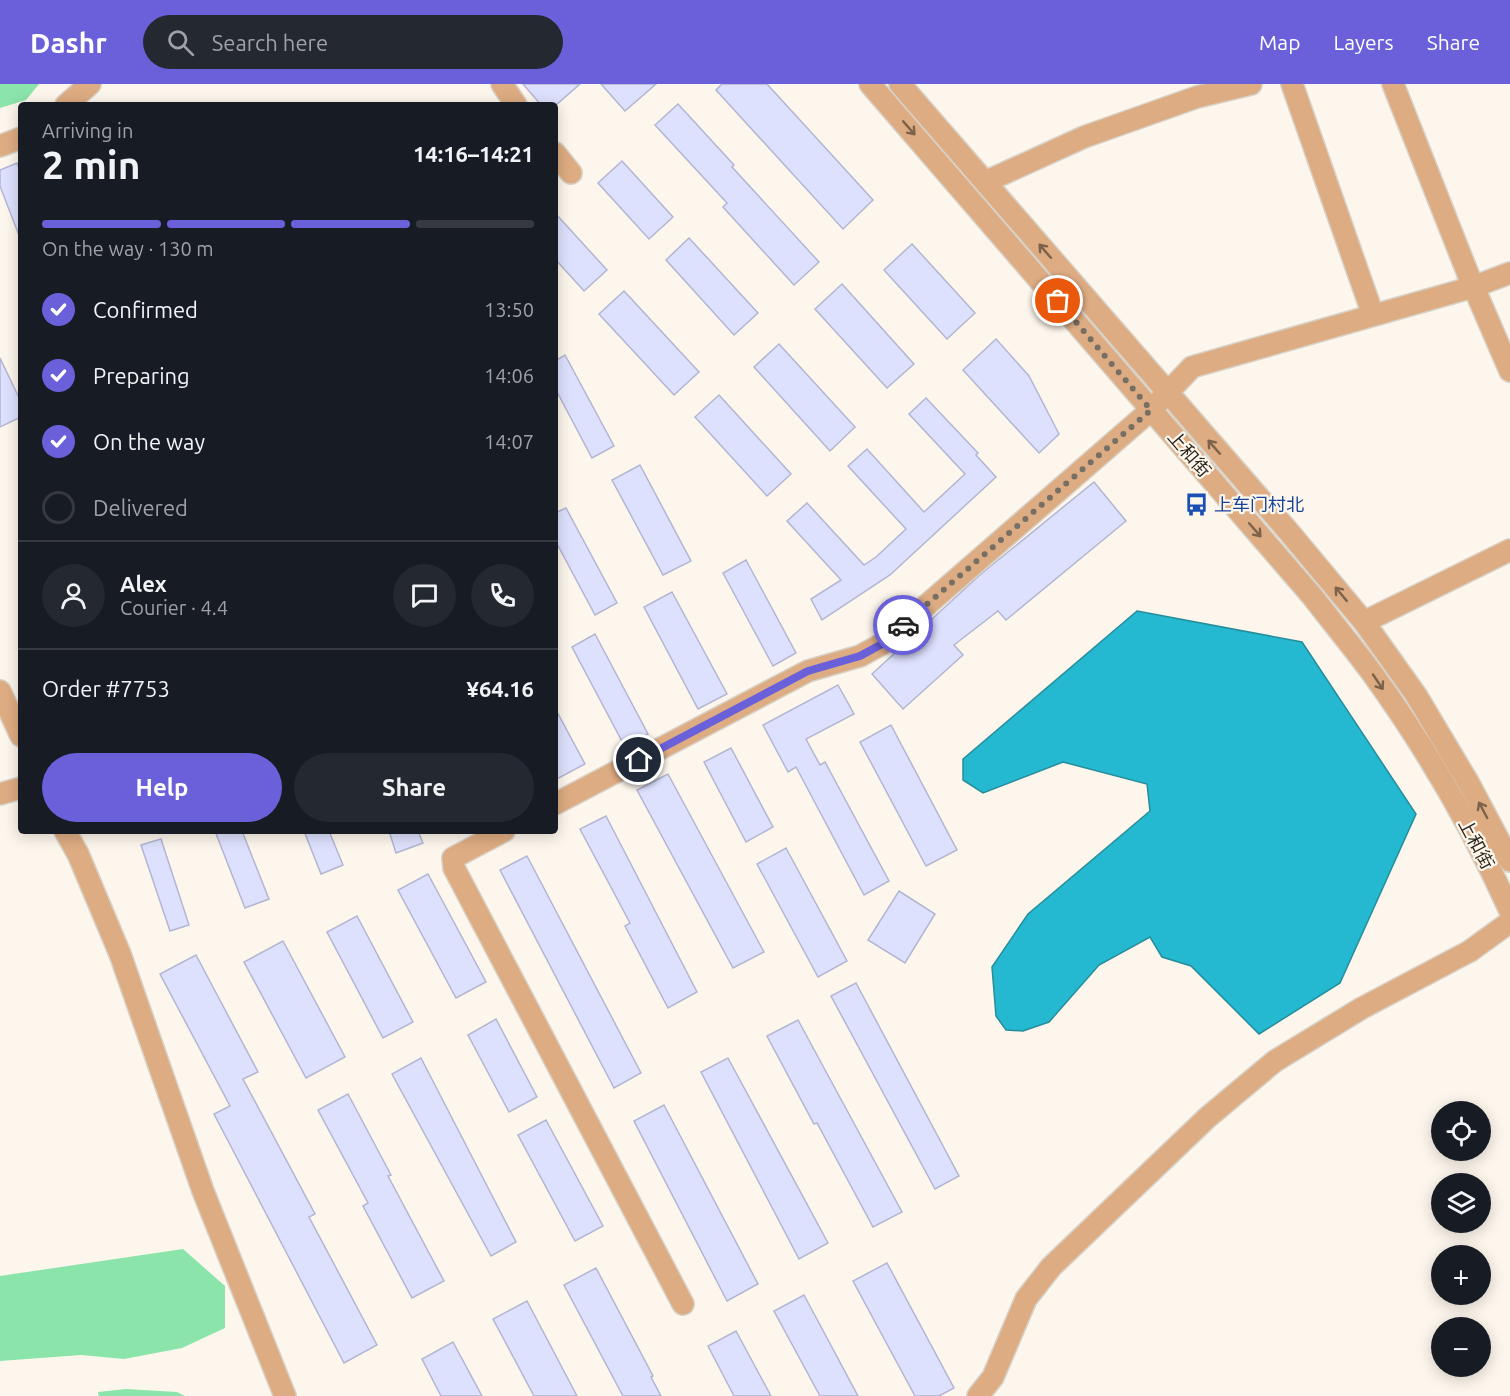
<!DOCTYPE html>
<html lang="en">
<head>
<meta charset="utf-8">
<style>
	:root { --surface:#171b24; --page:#242831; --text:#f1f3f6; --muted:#9ea1a6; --line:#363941; --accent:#6a61da }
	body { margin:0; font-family:Ubuntu,"Noto Sans SC",sans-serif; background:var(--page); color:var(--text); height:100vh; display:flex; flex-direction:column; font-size:22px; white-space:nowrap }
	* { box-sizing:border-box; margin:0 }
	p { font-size:20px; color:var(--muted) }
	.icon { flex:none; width:33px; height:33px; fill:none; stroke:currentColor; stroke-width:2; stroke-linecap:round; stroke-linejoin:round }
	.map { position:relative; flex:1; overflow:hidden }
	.panel { position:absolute; left:18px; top:18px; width:540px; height:732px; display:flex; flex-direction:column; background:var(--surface); border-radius:6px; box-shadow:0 3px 15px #0003 }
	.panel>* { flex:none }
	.tools { position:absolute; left:1431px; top:1017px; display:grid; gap:12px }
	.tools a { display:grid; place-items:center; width:60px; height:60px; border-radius:50%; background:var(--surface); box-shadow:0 3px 15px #0003; font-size:30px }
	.pin { position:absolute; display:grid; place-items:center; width:51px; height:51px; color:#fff; margin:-26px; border:3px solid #fff; border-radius:50%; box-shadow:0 2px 6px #0007 }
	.courier { position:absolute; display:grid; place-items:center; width:60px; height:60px; margin:-30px; border:4px solid #6a61da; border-radius:50%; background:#fff; color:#222; box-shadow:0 2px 8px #0007 }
	.headline em { font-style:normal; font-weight:700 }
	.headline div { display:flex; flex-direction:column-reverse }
	.headline { display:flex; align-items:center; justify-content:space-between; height:102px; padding:0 24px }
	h1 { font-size:39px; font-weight:700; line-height:45px }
	.bar { display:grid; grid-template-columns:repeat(4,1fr); gap:9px 6px; align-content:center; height:72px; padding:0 24px }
	.bar i { height:8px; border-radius:4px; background:var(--line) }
	.bar .on { background:var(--accent) }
	.bar p { grid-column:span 4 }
	.line { display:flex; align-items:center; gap:15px; padding:0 24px; border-top:2px solid var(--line) }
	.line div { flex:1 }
	.round { display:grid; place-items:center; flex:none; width:63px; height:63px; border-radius:32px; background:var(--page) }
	ol { padding:0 24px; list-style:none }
	li { display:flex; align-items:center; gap:18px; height:66px }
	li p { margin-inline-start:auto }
	li .icon { padding:6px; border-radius:50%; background:var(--accent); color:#fff; stroke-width:4 }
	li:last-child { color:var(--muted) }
	li i { width:33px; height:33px; border:3px solid var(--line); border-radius:50% }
	.action { display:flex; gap:12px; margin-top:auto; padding:12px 24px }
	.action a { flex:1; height:69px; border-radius:36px; background:var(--accent); color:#fff; font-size:24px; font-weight:700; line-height:69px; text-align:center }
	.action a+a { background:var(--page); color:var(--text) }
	header { display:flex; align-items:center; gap:36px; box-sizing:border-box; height:84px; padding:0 30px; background:var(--accent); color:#fff }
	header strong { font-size:28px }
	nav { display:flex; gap:33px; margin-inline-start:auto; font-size:21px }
	.search { width:420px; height:54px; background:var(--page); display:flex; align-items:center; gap:15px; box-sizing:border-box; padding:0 21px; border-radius:33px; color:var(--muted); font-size:22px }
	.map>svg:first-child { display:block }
</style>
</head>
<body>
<header>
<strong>Dashr</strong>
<div class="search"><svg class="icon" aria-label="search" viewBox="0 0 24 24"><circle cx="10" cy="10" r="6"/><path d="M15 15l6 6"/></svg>Search here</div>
<nav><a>Map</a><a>Layers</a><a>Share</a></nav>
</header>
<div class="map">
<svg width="1510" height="1312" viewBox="0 0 1510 1312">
	<rect width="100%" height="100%" fill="#fdf6ec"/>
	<g fill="#8be4a9">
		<polygon points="0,0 39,0 26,16 0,24"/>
		<polygon points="183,1165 225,1202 225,1244 182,1264 124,1275 81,1271 0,1277 0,1192"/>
		<polygon points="126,1305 177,1308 185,1312 99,1312 98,1308"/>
	</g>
	<polygon fill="#24b9d1" stroke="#268d9b" stroke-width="1.5" points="1137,527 1302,558 1416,730 1340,899 1259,950 1191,882 1162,873 1150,853 1099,881 1049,938 1023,947 1006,946 996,932 992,883 1028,830 1150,727 1147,700 1063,678 983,709 963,696 963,675"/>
	<g fill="#dde1fd" stroke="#b3b6d2" stroke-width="1.5">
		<polygon points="523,0 580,0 556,21 541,21"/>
		<polygon points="601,0 656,0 625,27"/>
		<polygon points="722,0 767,0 873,116 843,145 716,6"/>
		<polygon points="678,20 734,81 732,83 819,178 794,201 723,123 727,119 655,41"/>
		<polygon points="622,77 673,133 649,155 598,99"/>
		<polygon points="17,79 21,90 20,154 0,102 0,86"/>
		<polygon points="555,129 607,186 584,207 555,175"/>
		<polygon points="689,154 758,229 734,251 666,176"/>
		<polygon points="912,160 975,229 947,255 884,186"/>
		<polygon points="842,200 914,280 887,304 815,225"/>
		<polygon points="624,207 699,288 674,311 599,230"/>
		<polygon points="996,255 1029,292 1059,350 1039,369 963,286"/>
		<polygon points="779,260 855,343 830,367 754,283"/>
		<polygon points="565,271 614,362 592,374 555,304 555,277"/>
		<polygon points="0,274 21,318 21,333 0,343"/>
		<polygon points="719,311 791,390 767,412 695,333"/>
		<polygon points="926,314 978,369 976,371 996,393 890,491 822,536 811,515 841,496 787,437 807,419 864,481 876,473 906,445 848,382 867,365 924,428 965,390 909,330"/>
		<polygon points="640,381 691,477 663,491 612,396"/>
		<polygon points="1094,398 1126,437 1006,536 998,527 954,561 963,571 903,625 872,590 981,490"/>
		<polygon points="566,424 617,519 595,531 555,456 555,429"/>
		<polygon points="746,476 796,569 773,582 723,489"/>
		<polygon points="672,508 727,610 698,625 644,523"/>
		<polygon points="595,550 648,650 625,663 572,563"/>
		<polygon points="838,601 854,630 806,655 820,681 825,678 889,797 864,811 796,683 788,688 763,641"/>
		<polygon points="555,624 585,680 555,696"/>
		<polygon points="891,641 957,766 926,782 860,658"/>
		<polygon points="731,664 773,743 746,758 704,678"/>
		<polygon points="668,690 764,868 733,884 637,706"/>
		<polygon points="606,732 697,908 668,924 625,842 630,839 580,745"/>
		<polygon points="215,747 242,747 269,815 245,824"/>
		<polygon points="304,747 329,747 343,781 321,790"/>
		<polygon points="389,747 418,747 423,759 396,769"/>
		<polygon points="161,755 189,841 170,847 141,761"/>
		<polygon points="786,764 847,877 818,893 757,780"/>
		<polygon points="527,772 641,989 614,1004 500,786"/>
		<polygon points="428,790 486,898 456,914 398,806"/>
		<polygon points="899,807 935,830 905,879 868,856"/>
		<polygon points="357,832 413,938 383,954 327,848"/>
		<polygon points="283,857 345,973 306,994 244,878"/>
		<polygon points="196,871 258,988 243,995 315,1130 309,1133 377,1261 344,1279 214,1030 230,1022 160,890"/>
		<polygon points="856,899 959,1092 935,1105 831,912"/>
		<polygon points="496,935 537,1013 509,1028 468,951"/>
		<polygon points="798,936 902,1128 873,1143 817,1039 814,1040 767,952"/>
		<polygon points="421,974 516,1158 491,1172 392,990"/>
		<polygon points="728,974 828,1159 799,1175 701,988"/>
		<polygon points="348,1010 391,1091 388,1092 444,1197 412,1214 363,1122 368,1119 318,1026"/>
		<polygon points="664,1021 758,1200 727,1217 634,1037"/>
		<polygon points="546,1036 603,1142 575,1157 518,1051"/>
		<polygon points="887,1179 954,1304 939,1312 915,1312 853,1197"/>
		<polygon points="596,1184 653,1292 651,1293 661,1312 623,1312 564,1201"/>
		<polygon points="804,1211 858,1312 820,1312 774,1227"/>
		<polygon points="527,1217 577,1312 534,1312 493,1235"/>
		<polygon points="736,1247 771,1312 734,1312 708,1262"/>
		<polygon points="453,1258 482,1312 441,1312 422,1275"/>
	</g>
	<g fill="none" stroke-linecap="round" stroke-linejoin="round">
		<defs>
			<g id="minor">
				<polyline points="502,0 516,21"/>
				<path d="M870,0L1312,512C1332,538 1353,563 1372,589C1424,661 1473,745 1510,827"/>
				<polyline points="900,0 1289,448 1364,538 1416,611 1468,698 1510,777"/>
				<polyline points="1292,0 1373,231"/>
				<polyline points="1393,0 1468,190 1510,287"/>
				<polyline points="66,21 90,0"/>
				<polyline points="0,62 21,54"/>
				<polyline points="555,69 571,89"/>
				<polyline points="985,98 1084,53 1197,13 1251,0"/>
				<polyline points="1364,538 1510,466"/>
				<polyline points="0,607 21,652"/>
				<polyline points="0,710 21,704"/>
				<polyline points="555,720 808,587 860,572 882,560 1151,326 1192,283 1473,203 1510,189"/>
				<polyline points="65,747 78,770 120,870 203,1107 285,1312"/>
				<polyline points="504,747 453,774 454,784 683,1220"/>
				<polyline points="978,1312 993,1293 1026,1215 1051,1183 1208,1033 1275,977 1362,924 1470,867 1510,838"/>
			</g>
		</defs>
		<use href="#minor" stroke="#d7d1c7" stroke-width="24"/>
		<use href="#minor" stroke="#deac82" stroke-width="21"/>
	</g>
	<defs><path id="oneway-shaft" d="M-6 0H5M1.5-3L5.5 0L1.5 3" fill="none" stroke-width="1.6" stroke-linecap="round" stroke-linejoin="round" transform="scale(1.5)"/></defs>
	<g stroke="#7c624a">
		<use href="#oneway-shaft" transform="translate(909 44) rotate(49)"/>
		<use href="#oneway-shaft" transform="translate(1045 167) rotate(-131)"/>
		<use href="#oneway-shaft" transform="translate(1214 363) rotate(-131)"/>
		<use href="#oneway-shaft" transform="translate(1255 446) rotate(49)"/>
		<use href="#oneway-shaft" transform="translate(1341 510) rotate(-130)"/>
		<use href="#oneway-shaft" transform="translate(1378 598) rotate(56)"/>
		<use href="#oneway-shaft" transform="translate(1483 726) rotate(-118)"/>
	</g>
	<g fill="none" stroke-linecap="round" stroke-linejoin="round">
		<polyline stroke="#756f65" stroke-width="6" stroke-dasharray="0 10.8" points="903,541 1151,326 1058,217"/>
		<polyline stroke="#6a61da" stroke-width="8" points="639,676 808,587 860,572 882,560 903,541"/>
	</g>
	<defs>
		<symbol id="bus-bare" viewBox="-9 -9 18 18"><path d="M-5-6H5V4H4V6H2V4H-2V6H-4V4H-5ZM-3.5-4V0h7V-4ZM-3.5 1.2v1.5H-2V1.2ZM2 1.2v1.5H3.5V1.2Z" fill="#1a4fb4" stroke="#fdf6ec" stroke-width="2.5" paint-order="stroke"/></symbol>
	</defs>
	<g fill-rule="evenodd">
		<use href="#bus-bare" x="1180" y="404" width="33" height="33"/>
	</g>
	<g text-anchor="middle" stroke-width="4.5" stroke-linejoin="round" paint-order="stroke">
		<g font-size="18" fill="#2c261c" stroke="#fdf6ec">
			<text transform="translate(1189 370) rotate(49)" y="6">上和街</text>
			<text transform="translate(1476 760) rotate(62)" y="6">上和街</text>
		</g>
		<g font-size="18" fill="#164399" stroke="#fdf6ec" text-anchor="start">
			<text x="1214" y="427">上车门村北</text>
		</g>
	</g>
</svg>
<div class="tools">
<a><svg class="icon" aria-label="locate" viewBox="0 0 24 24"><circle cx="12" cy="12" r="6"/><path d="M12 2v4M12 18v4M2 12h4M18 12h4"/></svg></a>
<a><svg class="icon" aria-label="layers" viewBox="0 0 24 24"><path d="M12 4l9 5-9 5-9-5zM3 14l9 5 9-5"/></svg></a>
<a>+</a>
<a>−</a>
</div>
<div class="pin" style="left:1058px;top:217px;background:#ea580c"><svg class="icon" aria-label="bag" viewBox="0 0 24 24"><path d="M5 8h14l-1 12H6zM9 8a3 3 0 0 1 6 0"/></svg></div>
<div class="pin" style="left:639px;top:676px;background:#1f2937"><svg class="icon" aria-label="home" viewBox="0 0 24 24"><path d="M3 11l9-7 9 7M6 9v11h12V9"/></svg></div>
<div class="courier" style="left:903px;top:541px"><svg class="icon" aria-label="car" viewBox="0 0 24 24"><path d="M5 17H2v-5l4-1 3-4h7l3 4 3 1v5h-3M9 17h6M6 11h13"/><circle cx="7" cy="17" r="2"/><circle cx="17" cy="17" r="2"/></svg></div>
<section class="panel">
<div class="headline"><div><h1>2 min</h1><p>Arriving in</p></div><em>14:16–14:21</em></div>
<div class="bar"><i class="on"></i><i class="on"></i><i class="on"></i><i></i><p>On the way · 130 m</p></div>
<ol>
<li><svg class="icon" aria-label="check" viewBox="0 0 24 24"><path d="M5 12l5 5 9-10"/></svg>Confirmed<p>13:50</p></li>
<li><svg class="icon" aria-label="check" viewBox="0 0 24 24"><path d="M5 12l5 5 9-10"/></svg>Preparing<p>14:06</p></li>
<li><svg class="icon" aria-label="check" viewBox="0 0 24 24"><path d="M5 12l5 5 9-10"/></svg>On the way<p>14:07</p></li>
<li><i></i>Delivered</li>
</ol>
<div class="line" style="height:108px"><a class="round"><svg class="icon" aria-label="person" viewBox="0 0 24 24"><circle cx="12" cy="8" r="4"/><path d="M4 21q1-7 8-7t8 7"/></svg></a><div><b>Alex</b><p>Courier · 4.4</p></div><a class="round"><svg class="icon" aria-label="chat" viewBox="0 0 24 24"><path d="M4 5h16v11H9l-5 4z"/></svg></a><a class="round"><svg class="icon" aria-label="phone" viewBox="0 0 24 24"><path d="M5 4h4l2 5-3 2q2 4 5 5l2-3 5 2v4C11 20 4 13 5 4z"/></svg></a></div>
<div class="line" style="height:78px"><div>Order #7753</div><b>¥64.16</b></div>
<div class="action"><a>Help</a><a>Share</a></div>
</section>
</div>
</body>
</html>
